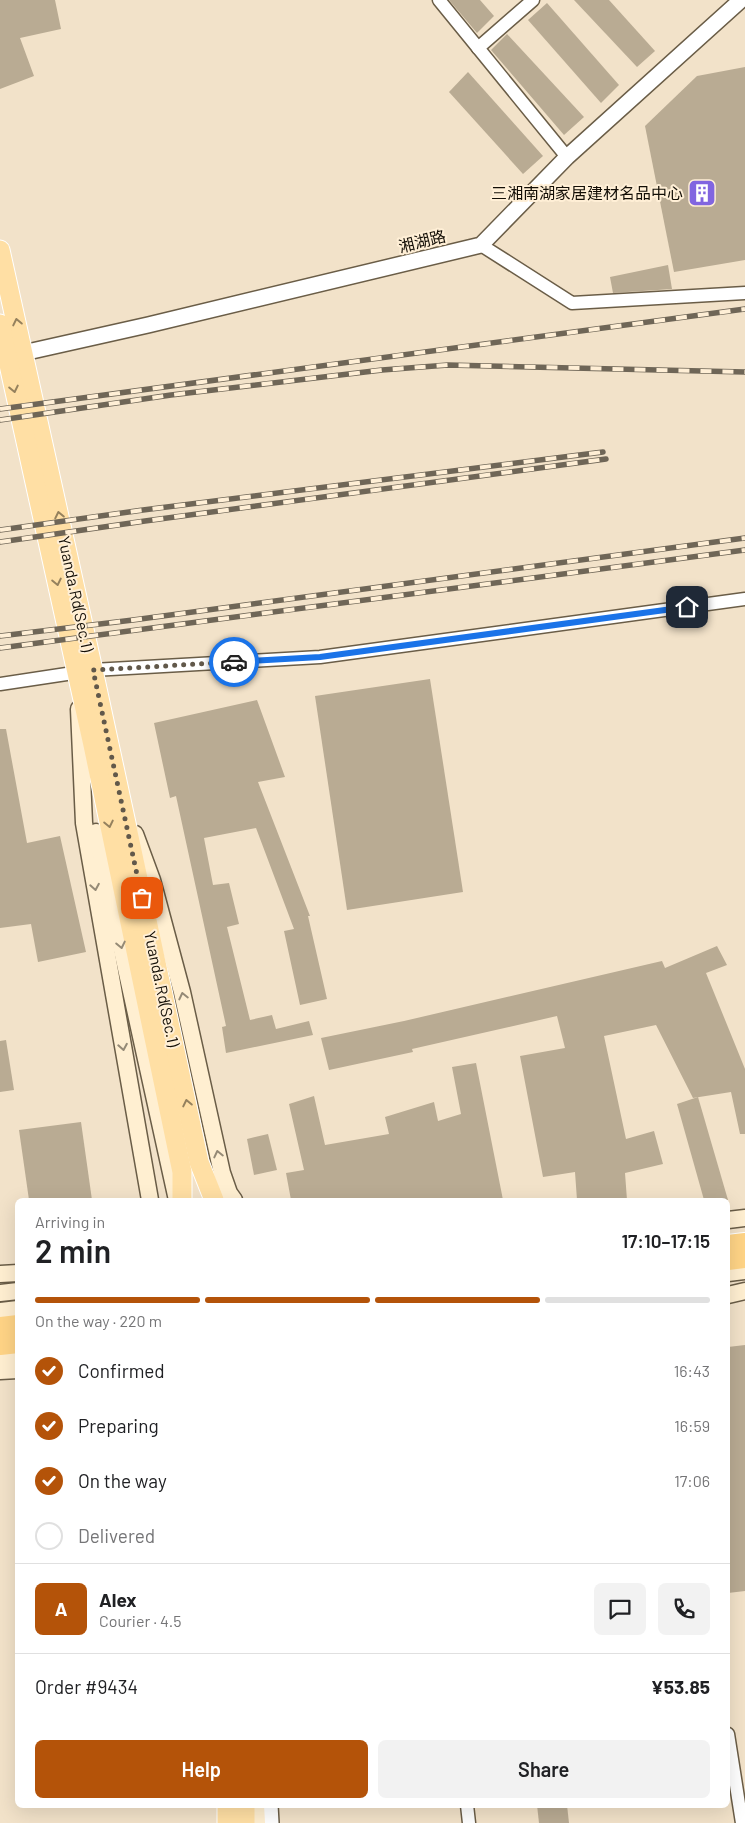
<!DOCTYPE html>
<html lang="en">
<head>
<meta charset="utf-8">
<style>
	:root { --surface:#fff; --page:#f2f2f2; --text:#202124; --muted:#757577; --line:#e0e0e0; --accent:#b45309 }
	body { margin:0; font-family:Barlow,"Noto Sans SC",sans-serif; background:var(--page); color:var(--text); height:100vh; display:flex; flex-direction:column; font-size:19px; white-space:nowrap }
	* { box-sizing:border-box; margin:0 }
	p { font-size:16px; color:var(--muted) }
	.icon { flex:none; width:28px; height:28px; fill:none; stroke:currentColor; stroke-width:2; stroke-linecap:round; stroke-linejoin:round }
	.map { position:relative; flex:1; overflow:hidden }
	.sheet { position:absolute; left:15px; top:1198px; width:715px; height:610px; display:flex; flex-direction:column; background:var(--surface); border-radius:8px; box-shadow:0 5px 20px #0002 }
	.sheet>* { flex:none }
	.pin { position:absolute; display:grid; place-items:center; width:42px; height:42px; color:#fff; margin:-21px; border-radius:10px; box-shadow:0 2px 8px #0006 }
	.courier { position:absolute; display:grid; place-items:center; width:50px; height:50px; margin:-25px; border:4px solid #1a73e8; border-radius:50%; background:#fff; color:#222; box-shadow:0 1px 6px #0007 }
	.overview em { font-style:normal; font-weight:600 }
	.overview div { display:flex; flex-direction:column-reverse }
	.overview { display:flex; align-items:center; justify-content:space-between; height:85px; padding:0 20px }
	h1 { font-size:32px; font-weight:600; line-height:38px }
	.bar { display:grid; grid-template-columns:repeat(4,1fr); gap:8px 5px; align-content:center; height:60px; padding:0 20px }
	.bar i { height:6px; border-radius:4px; background:var(--line) }
	.bar .current { background:var(--accent) }
	.bar p { grid-column:span 4 }
	.line { display:flex; align-items:center; gap:12px; padding:0 20px; border-top:1px solid var(--line) }
	.line div { flex:1 }
	.round { display:grid; place-items:center; flex:none; width:52px; height:52px; border-radius:8px; background:var(--page) }
	ol { padding:0 20px; list-style:none }
	li { display:flex; align-items:center; gap:15px; height:55px }
	li p { margin-inline-start:auto }
	li .icon { padding:5px; border-radius:50%; background:var(--accent); color:#fff; stroke-width:4 }
	li:last-child { color:var(--muted) }
	li i { width:28px; height:28px; border:2px solid var(--line); border-radius:50% }
	.action { display:flex; gap:10px; margin-top:auto; padding:10px 20px }
	.action a { flex:1; height:58px; border-radius:8px; background:var(--accent); color:#fff; font-size:20px; font-weight:600; line-height:58px; text-align:center }
	.action a+a { background:var(--page); color:var(--text) }
	.map>svg:first-child { display:block }
</style>
</head>
<body>
<div class="map">
<svg width="745" height="1823" viewBox="0 0 745 1823">
	<rect width="100%" height="100%" fill="#f2e2c9"/>
	<g fill="#b9ab93">
		<polygon points="0,0 55,0 61,29 20,38 34,76 0,89"/>
		<polygon points="449,0 480,0 494,16 477,33"/>
		<polygon points="574,0 609,0 655,51 637,67"/>
		<polygon points="547,3 619,85 601,103 528,20"/>
		<polygon points="507,34 584,117 564,135 491,50"/>
		<polygon points="745,67 745,260 674,272 645,126 697,76"/>
		<polygon points="468,72 543,156 523,174 449,92"/>
		<polygon points="668,265 672,289 613,293 610,277"/>
		<polygon points="430,679 463,892 347,910 315,696"/>
		<polygon points="257,700 285,777 258,782 310,916 308,916 327,999 300,1005 284,931 294,929 256,828 204,838 213,885 229,883 239,924 227,927 250,1020 272,1015 276,1029 309,1021 313,1035 226,1053 222,1027 226,1026 176,796 170,798 154,723"/>
		<polygon points="0,729 6,729 27,843 60,836 86,952 38,962 31,924 0,928"/>
		<polygon points="717,946 727,965 706,973 745,1069 745,1134 740,1134 731,1092 693,1098 656,1025 604,1036 626,1139 654,1131 663,1164 625,1173 627,1200 577,1200 575,1172 543,1177 520,1056 565,1048 557,1016 412,1049 413,1052 329,1070 321,1038 404,1021 662,961 665,968"/>
		<polygon points="6,1040 14,1090 0,1092 0,1041"/>
		<polygon points="476,1063 503,1200 291,1200 286,1173 304,1170 289,1104 314,1096 325,1145 389,1134 385,1117 434,1102 438,1121 461,1114 452,1067"/>
		<polygon points="698,1097 728,1200 704,1200 677,1104"/>
		<polygon points="81,1122 92,1200 29,1200 19,1130"/>
		<polygon points="268,1134 277,1170 254,1175 247,1139"/>
		<polygon points="745,1345 745,1591 728,1593 728,1347"/>
		<polygon points="537,1805 567,1805 569,1823 539,1823"/>
	</g>
	<g fill="none" stroke-linecap="round" stroke-linejoin="round">
		<defs>
			<g id="minor">
				<polyline points="439,0 567,157"/>
				<polyline points="478,48 533,0"/>
				<polyline points="481,245 572,303 745,293"/>
				<polyline points="0,684 93,670 320,657 745,599"/>
				<polyline points="728,1734 742,1823"/>
				<polyline points="467,1805 469,1823"/>
			</g>
			<g id="tertiary">
				<polyline points="23,353 148,325 481,245 567,157 741,0"/>
				<polyline points="270,1805 271,1823"/>
			</g>
			<g id="secondary">
				<polyline points="79,709 84,823 150,1200"/>
				<polyline points="96,832 177,1200"/>
				<polyline points="135,834 152,880 182,992 222,1173 229,1193 234,1200"/>
				<polyline points="728,1220 745,1218"/>
				<polyline points="728,1273 745,1271"/>
				<polyline points="0,1274 18,1273"/>
				<polyline points="0,1293 18,1291"/>
				<polyline points="728,1295 745,1291"/>
				<polyline points="0,1311 18,1309"/>
				<polyline points="0,1359 18,1357"/>
				<polyline points="0,1371 18,1370"/>
				<polyline points="256,1805 257,1823"/>
			</g>
			<g id="primary">
				<polyline points="0,250 93,670 199,1162 214,1200"/>
				<polyline points="0,324 93,745 182,1172 182,1200"/>
				<polyline points="227,1805 227,1823"/>
				<polyline points="245,1805 245,1823"/>
			</g>
			<g id="trunk">
				<polyline points="728,1245 745,1243"/>
				<polyline points="728,1260 745,1258"/>
				<polyline points="0,1327 18,1325"/>
				<polyline points="0,1345 18,1343"/>
			</g>
		</defs>
		<use href="#minor" stroke="#6a5d47" stroke-width="15"/>
		<use href="#tertiary" stroke="#6a5d47" stroke-width="18"/>
		<use href="#secondary" stroke="#6a5d47" stroke-width="19"/>
		<use href="#primary" stroke="#fff" stroke-width="21"/>
		<use href="#trunk" stroke="#fff" stroke-width="22"/>
		<use href="#minor" stroke="#fff" stroke-width="12"/>
		<use href="#tertiary" stroke="#fff" stroke-width="15"/>
		<use href="#secondary" stroke="#ffefd1" stroke-width="16"/>
		<use href="#primary" stroke="#ffdfa4" stroke-width="19"/>
		<use href="#trunk" stroke="#ffd486" stroke-width="20"/>
		<defs>
			<g id="rail">
				<polyline points="0,409 745,309"/>
				<polyline points="0,420 171,395 382,370 448,365 745,372"/>
				<polyline points="0,530 143,510 603,452"/>
				<polyline points="0,542 145,521 606,459"/>
				<polyline points="0,636 133,620 745,538"/>
				<polyline points="0,648 745,550"/>
			</g>
		</defs>
		<use href="#rail" stroke="#6f6657" stroke-width="5.5"/>
		<use href="#rail" stroke="#ffefd6" stroke-width="4" stroke-dasharray="11" stroke-linecap="butt"/>
	</g>
	<defs><path id="oneway-chevron" d="M-2-3.5L2.5 0L-2 3.5" fill="none" stroke-width="1.6" stroke-linecap="round" stroke-linejoin="round" transform="scale(1.25)"/></defs>
	<g stroke="#95815d">
		<use href="#oneway-chevron" transform="translate(17 322) rotate(-102)"/>
		<use href="#oneway-chevron" transform="translate(14 389) rotate(78)"/>
		<use href="#oneway-chevron" transform="translate(59 515) rotate(-102)"/>
		<use href="#oneway-chevron" transform="translate(57 582) rotate(78)"/>
		<use href="#oneway-chevron" transform="translate(109 824) rotate(78)"/>
		<use href="#oneway-chevron" transform="translate(187 1103) rotate(-102)"/>
	</g>
	<g stroke="#958a76">
		<use href="#oneway-chevron" transform="translate(95 887) rotate(80)"/>
		<use href="#oneway-chevron" transform="translate(121 945) rotate(78)"/>
		<use href="#oneway-chevron" transform="translate(183 996) rotate(-103)"/>
		<use href="#oneway-chevron" transform="translate(123 1047) rotate(80)"/>
		<use href="#oneway-chevron" transform="translate(218 1154) rotate(-103)"/>
	</g>
	<g fill="none" stroke-linecap="round" stroke-linejoin="round">
		<polyline stroke="#61584a" stroke-width="5" stroke-dasharray="0 9" points="142,898 93,670 234,662"/>
		<polyline stroke="#1a73e8" stroke-width="6" points="234,662 320,657 687,607"/>
	</g>
	<defs>
		<symbol id="building-square" viewBox="-11 -11 22 22"><rect x="-9" y="-9" width="18" height="18" rx="4" fill="#8165e0" stroke="#ffefd6"/><path d="M-4-6H4V6H1V3H-1V6H-4ZM-2.5-4.3h1.7v1.8h-1.7ZM.8-4.3h1.7v1.8H.8ZM-2.5-1h1.7V.8h-1.7ZM.8-1h1.7V.8H.8Z" fill="#fff"/></symbol>
	</defs>
	<g fill-rule="evenodd">
		<use href="#building-square" x="686" y="177" width="32" height="32"/>
	</g>
	<g text-anchor="middle" stroke-width="4" stroke-linejoin="round" paint-order="stroke">
		<g font-size="16" fill="#130e06" stroke="#ffefd6" text-anchor="end">
			<text x="683" y="199">三湘南湖家居建材名品中心</text>
		</g>
		<g font-size="16" fill="#130e06" stroke="#ffefd6">
			<text transform="translate(422 241) rotate(-14)" y="6">湘湖路</text>
			<text transform="translate(76 594) rotate(78)" y="6">Yuanda.Rd(Sec.1)</text>
			<text transform="translate(162 989) rotate(78)" y="6">Yuanda.Rd(Sec.1)</text>
		</g>
	</g>
</svg>
<div class="pin" style="left:142px;top:898px;background:#ea580c"><svg class="icon" aria-label="bag" viewBox="0 0 24 24"><path d="M5 8h14l-1 12H6zM9 8a3 3 0 0 1 6 0"/></svg></div>
<div class="pin" style="left:687px;top:607px;background:#1f2937"><svg class="icon" aria-label="home" viewBox="0 0 24 24"><path d="M3 11l9-7 9 7M6 9v11h12V9"/></svg></div>
<div class="courier" style="left:234px;top:662px"><svg class="icon" aria-label="car" viewBox="0 0 24 24"><path d="M5 17H2v-5l4-1 3-4h7l3 4 3 1v5h-3M9 17h6M6 11h13"/><circle cx="7" cy="17" r="2"/><circle cx="17" cy="17" r="2"/></svg></div>
<section class="sheet">
<div class="overview"><div><h1>2 min</h1><p>Arriving in</p></div><em>17:10–17:15</em></div>
<div class="bar"><i class="current"></i><i class="current"></i><i class="current"></i><i></i><p>On the way · 220 m</p></div>
<ol>
<li><svg class="icon" aria-label="check" viewBox="0 0 24 24"><path d="M5 12l5 5 9-10"/></svg>Confirmed<p>16:43</p></li>
<li><svg class="icon" aria-label="check" viewBox="0 0 24 24"><path d="M5 12l5 5 9-10"/></svg>Preparing<p>16:59</p></li>
<li><svg class="icon" aria-label="check" viewBox="0 0 24 24"><path d="M5 12l5 5 9-10"/></svg>On the way<p>17:06</p></li>
<li><i></i>Delivered</li>
</ol>
<div class="line" style="height:90px"><b class="round" style="background:var(--accent);color:#fff">A</b><div><b>Alex</b><p>Courier · 4.5</p></div><a class="round"><svg class="icon" aria-label="chat" viewBox="0 0 24 24"><path d="M4 5h16v11H9l-5 4z"/></svg></a><a class="round"><svg class="icon" aria-label="phone" viewBox="0 0 24 24"><path d="M5 4h4l2 5-3 2q2 4 5 5l2-3 5 2v4C11 20 4 13 5 4z"/></svg></a></div>
<div class="line" style="height:65px"><div>Order #9434</div><b>¥53.85</b></div>
<div class="action"><a>Help</a><a>Share</a></div>
</section>
</div>
</body>
</html>
